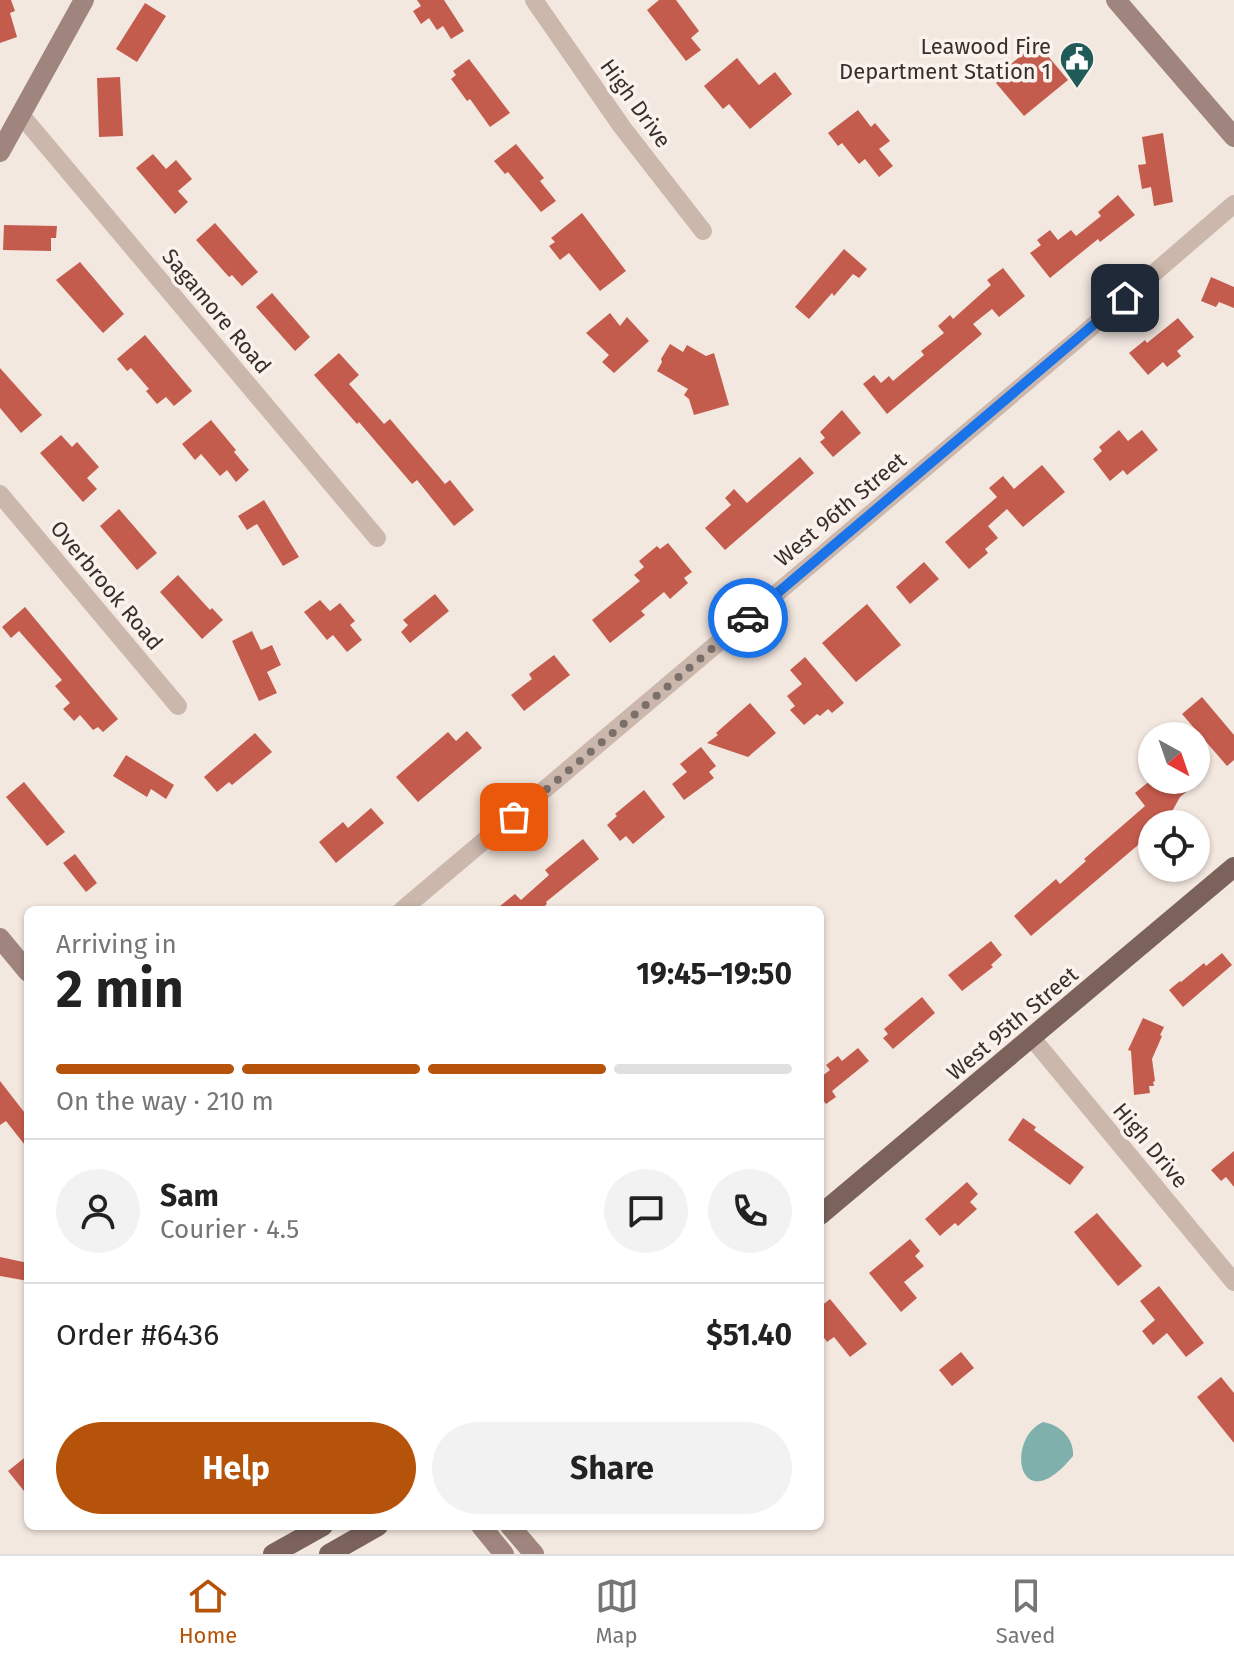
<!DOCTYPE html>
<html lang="en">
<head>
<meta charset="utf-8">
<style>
	:root { --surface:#fff; --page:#f2f2f2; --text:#222; --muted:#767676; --line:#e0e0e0; --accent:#b45309 }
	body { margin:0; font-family:"Fira Sans",sans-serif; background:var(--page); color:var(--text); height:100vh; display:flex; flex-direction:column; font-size:30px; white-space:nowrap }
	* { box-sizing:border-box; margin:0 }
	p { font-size:26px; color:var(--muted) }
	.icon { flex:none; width:44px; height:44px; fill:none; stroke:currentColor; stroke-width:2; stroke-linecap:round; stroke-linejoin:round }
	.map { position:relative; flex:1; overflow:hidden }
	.sheet { position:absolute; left:24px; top:906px; width:800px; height:624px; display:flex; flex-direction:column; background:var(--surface); border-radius:12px; box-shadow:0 2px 6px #0004 }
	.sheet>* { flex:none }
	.needle { width:52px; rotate:140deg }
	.controls { position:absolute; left:1138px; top:722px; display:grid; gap:16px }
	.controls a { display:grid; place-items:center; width:72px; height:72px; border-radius:50%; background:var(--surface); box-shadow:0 2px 6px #0004; font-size:40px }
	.pin { position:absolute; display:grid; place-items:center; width:68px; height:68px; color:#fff; margin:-34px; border-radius:16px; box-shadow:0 4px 12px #0006 }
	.courier { position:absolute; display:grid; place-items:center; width:80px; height:80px; margin:-40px; border:6px solid #1a73e8; border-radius:50%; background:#fff; color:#222; box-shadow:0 2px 10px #0007 }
	.overview em { font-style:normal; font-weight:700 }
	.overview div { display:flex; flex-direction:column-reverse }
	.overview { display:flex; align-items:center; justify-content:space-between; height:136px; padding:0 32px }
	h1 { font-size:52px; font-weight:700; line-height:60px }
	.bar { display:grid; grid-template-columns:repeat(4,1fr); gap:12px 8px; align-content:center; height:96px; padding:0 32px }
	.bar i { height:10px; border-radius:6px; background:var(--line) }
	.bar .selected { background:var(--accent) }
	.bar p { grid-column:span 4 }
	.line { display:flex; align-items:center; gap:20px; padding:0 32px; border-top:2px solid var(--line) }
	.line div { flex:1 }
	.round { display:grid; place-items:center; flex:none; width:84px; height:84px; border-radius:42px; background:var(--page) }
	.action { display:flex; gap:16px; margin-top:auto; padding:16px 32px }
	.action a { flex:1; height:92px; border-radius:48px; background:var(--accent); color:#fff; font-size:32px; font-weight:700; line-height:92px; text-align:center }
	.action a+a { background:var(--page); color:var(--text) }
	.tab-bar { display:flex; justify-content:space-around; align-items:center; height:112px; border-top:2px solid var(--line); background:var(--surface); font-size:22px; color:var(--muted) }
	.tab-bar a { display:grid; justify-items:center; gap:4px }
	.tab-bar .selected { color:var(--accent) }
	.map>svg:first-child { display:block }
</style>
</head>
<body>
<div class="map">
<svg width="1234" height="1554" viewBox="0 0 1234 1554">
	<rect width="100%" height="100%" fill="#f3e8e0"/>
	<path fill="#7fb0ac" d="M1043,1422C1060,1425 1074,1438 1073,1456C1019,1522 1004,1440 1043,1422Z"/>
	<g fill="#c45c4d">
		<polygon points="0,0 11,0 15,11 10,13 17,37 0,43"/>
		<polygon points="417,0 444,0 464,31 451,39 443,26 437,30 429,18 421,24 413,11 421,6"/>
		<polygon points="659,0 676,0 699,31 691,38 701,50 686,61 647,10"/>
		<polygon points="145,3 166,16 137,62 116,49"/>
		<polygon points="1037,43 1068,80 1024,116 996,83 1006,75 1002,71"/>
		<polygon points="737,58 759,85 775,72 792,94 750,129 729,104 723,109 704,86"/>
		<polygon points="469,59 510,113 490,127 470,99 467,101 451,79 456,75 453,71"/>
		<polygon points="120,77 123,136 99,137 97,78"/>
		<polygon points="858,110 871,127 875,123 890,141 879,149 893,166 879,177 865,159 859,164 842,143 838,146 828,133"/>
		<polygon points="1163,133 1173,202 1154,206 1151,187 1142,189 1138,165 1146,164 1142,137"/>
		<polygon points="516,144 544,178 540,181 556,201 541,212 508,172 505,174 494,161"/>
		<polygon points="153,154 166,169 176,160 192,179 178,191 188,202 175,214 136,168"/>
		<polygon points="1118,195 1135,215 1100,242 1098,239 1050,278 1030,253 1041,245 1037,240 1050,230 1058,240 1071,230 1076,236 1101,216 1098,212"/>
		<polygon points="582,213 626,271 600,291 569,253 560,260 549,246 555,242 551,238"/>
		<polygon points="215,223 258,272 242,286 232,275 229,277 196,240"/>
		<polygon points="4,225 57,226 56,238 51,238 51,251 3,250"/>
		<polygon points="844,249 867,269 859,278 853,274 834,296 832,293 809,319 795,307"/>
		<polygon points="80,262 124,314 103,333 56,280"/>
		<polygon points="1003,268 1025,296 999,317 992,309 973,324 982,334 887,414 863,384 874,375 881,383 889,376 893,381 924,355 921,351 944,333 938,326 950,315 953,319 973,301 991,285 987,280"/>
		<polygon points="1211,277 1234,287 1234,308 1219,302 1216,307 1201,301"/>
		<polygon points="272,293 310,337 295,351 256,307"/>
		<polygon points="610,313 620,326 627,317 649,341 614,373 602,362 609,355 586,333"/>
		<polygon points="1178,318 1194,337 1177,351 1181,356 1167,367 1163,362 1148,375 1129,353 1145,340 1147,343"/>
		<polygon points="145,335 192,391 174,406 166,397 157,404 146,391 149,389 131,368 127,371 117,359"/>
		<polygon points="670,344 683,352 687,345 706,356 714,353 729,405 694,415 689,399 684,395 688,389 657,371 662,362 661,359"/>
		<polygon points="339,353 359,375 349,384 384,424 390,419 445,484 450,480 474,510 454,526 417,480 412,484 359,422 357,424 314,375"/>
		<polygon points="0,368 42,415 21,433 0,408"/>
		<polygon points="842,410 861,433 833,457 820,442 825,438 820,432"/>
		<polygon points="211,420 236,450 234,452 249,470 236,482 227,470 220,476 201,454 195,460 182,444"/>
		<polygon points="1119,430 1128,441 1142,430 1158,450 1127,475 1123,470 1110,481 1093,459 1102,451 1099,447"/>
		<polygon points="61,435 72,447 77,442 99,467 87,478 97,489 83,502 40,453"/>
		<polygon points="800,457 814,473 725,550 705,528 731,505 725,498 734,489 747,503"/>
		<polygon points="1042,465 1065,492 1023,527 1007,509 988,526 998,538 985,549 988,553 969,569 945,542 997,497 989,488 1003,476 1014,489"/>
		<polygon points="264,500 299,557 283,566 257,524 247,530 238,516"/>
		<polygon points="119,509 157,553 137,570 100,526"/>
		<polygon points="668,543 692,572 684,578 688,583 670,599 664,592 641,611 645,615 610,643 592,620 640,581 634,575 644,567 639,561 657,546 660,549"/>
		<polygon points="924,562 939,579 910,604 896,587"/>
		<polygon points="178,575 210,610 212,608 223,620 202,639 160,592"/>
		<polygon points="435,594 449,611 410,643 401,632 408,625 403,620"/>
		<polygon points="320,600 330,611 340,603 355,621 350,625 362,640 347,652 333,635 327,640 304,612"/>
		<polygon points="867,604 901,645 856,682 822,643"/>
		<polygon points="25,607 118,719 103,732 98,727 93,730 80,715 74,721 63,709 70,703 55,686 62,680 19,631 11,638 2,627"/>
		<polygon points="252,631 261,650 272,645 281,665 267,672 277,693 259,701 232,641"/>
		<polygon points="554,655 570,675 524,711 511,695 532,679 529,674"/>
		<polygon points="805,657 844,703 832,713 828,709 820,716 817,714 804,725 790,710 795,706 787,696 802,684 790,670"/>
		<polygon points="1202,697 1234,735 1234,760 1227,766 1182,714"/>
		<polygon points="750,703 776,733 748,757 707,743 718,735 716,733"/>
		<polygon points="467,731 482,748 418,802 396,777 448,732 456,741"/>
		<polygon points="255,733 272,752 232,785 229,782 217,792 204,777"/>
		<polygon points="701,747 716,766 709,772 714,778 684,800 672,784 687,772 680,764"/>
		<polygon points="126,755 174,785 166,799 151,789 147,797 113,776"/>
		<polygon points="1151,780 1201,780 1180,797 1170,815 1159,824 1152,824 1152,830 1149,832 1151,834 1031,936 1014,916 1056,879 1060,884 1086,861 1084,859 1145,806 1135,793"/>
		<polygon points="24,782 65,832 47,846 6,797"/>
		<polygon points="644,790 665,817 633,844 626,836 620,841 607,825 617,816 615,814"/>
		<polygon points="371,808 384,823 336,863 319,842 343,822 348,828"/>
		<polygon points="583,839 599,859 546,902 547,904 540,910 495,910 515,894 521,900 549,875 545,870"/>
		<polygon points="75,854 97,883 86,892 63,863"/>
		<polygon points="991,941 1002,955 991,965 993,967 962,991 948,975"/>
		<polygon points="1222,953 1232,965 1183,1007 1169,990 1180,981 1181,982 1204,963 1206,966"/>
		<polygon points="922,997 935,1013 893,1049 883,1038 888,1034 884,1029"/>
		<polygon points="1143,1018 1164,1027 1160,1035 1162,1036 1152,1059 1155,1081 1153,1082 1154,1086 1149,1086 1150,1093 1134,1095 1131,1051 1128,1050"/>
		<polygon points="858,1048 869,1061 832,1091 836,1097 826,1104 822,1099 820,1101 820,1076 821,1077 830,1070 826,1065 838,1056 842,1061"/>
		<polygon points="0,1081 28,1117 28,1149 6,1121 0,1125"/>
		<polygon points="1023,1118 1036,1127 1034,1130 1084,1167 1070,1185 1008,1140"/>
		<polygon points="1234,1151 1234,1187 1226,1177 1221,1181 1211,1170"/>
		<polygon points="967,1182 978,1194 970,1202 977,1209 958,1226 955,1223 940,1236 925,1219"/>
		<polygon points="1097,1213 1142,1266 1118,1286 1074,1232"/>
		<polygon points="910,1239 920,1251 915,1256 924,1266 904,1282 917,1298 901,1312 869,1273"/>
		<polygon points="0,1257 28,1263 28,1281 0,1276"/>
		<polygon points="1159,1286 1204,1343 1186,1357 1167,1333 1153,1345 1142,1331 1155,1320 1140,1301"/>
		<polygon points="830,1299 867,1344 850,1357 834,1337 827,1342 820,1332 820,1307"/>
		<polygon points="961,1352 974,1368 952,1386 939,1370"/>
		<polygon points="1221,1377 1234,1393 1234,1443 1197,1397"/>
		<polygon points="28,1455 28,1496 8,1471"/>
	</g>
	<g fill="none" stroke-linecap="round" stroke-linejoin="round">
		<g stroke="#cbb7ac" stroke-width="18">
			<polyline points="534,0 622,127 703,231"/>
			<polyline points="21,115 377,538"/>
			<polyline points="0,494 178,706"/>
			<polyline points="402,910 1080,337 1234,204"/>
			<polyline points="1032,1038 1234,1282"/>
		</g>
		<g stroke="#9f857d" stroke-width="20">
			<polyline points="1116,0 1234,137"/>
			<polyline points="0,152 84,0"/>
			<polyline points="0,938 28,972"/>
			<polyline points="481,1526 504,1554"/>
			<polyline points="510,1526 534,1554"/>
		</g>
		<g stroke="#7b635c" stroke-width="20">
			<polyline points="820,1215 1234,867"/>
			<polyline points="273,1554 323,1526"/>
			<polyline points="329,1554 378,1526"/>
		</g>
	</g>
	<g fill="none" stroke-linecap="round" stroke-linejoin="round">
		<polyline stroke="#7b6f6a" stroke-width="8" stroke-dasharray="0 14.4" points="514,817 748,618"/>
		<polyline stroke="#1a73e8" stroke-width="10" points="748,618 1125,298"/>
	</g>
	<defs>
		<symbol id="civic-pin" viewBox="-11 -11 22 30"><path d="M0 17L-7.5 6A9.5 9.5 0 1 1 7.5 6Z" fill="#205b58" stroke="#faf3ed"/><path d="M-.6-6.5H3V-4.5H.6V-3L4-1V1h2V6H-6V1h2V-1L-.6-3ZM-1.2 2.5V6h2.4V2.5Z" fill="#fff"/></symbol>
	</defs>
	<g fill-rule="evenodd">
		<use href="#civic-pin" x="1057" y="39" width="40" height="54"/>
	</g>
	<g text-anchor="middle" stroke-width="7" stroke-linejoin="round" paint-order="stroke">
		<g font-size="22" fill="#3a2e2b" stroke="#faf3ed" text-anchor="end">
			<text x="1051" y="54">Leawood Fire<tspan x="1051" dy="25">Department Station 1</tspan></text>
		</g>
		<g font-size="22" fill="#3a2e2b" stroke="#faf3ed">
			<text transform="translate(636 103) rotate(54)" y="8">High Drive</text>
			<text transform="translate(217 311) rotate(50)" y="8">Sagamore Road</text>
			<text transform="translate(840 509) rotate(-40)" y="8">West 96th Street</text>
			<text transform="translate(107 585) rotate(50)" y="8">Overbrook Road</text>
			<text transform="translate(1012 1023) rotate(-40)" y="8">West 95th Street</text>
			<text transform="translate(1151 1145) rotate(50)" y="8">High Drive</text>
		</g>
	</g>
</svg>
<div class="controls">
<a><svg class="needle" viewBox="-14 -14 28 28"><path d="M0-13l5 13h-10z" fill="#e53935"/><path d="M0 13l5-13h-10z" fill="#767676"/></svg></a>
<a><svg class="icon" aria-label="locate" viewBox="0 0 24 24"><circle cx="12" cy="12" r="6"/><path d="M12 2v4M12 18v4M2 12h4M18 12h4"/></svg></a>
</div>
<div class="pin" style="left:514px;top:817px;background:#ea580c"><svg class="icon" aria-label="bag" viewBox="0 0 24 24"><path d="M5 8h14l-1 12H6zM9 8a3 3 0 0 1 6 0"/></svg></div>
<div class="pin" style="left:1125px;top:298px;background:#1f2937"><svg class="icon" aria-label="home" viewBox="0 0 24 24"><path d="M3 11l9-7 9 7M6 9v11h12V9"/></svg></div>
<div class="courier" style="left:748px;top:618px"><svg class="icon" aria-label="car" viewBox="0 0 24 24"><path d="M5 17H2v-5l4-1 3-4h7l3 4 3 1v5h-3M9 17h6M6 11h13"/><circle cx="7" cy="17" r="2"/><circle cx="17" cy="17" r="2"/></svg></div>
<section class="sheet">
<div class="overview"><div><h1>2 min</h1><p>Arriving in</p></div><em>19:45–19:50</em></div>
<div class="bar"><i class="selected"></i><i class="selected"></i><i class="selected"></i><i></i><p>On the way · 210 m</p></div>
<div class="line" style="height:144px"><a class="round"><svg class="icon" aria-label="person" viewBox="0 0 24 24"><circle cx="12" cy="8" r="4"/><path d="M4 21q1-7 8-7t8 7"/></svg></a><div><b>Sam</b><p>Courier · 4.5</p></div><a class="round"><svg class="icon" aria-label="chat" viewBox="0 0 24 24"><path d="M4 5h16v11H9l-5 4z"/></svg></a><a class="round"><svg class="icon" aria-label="phone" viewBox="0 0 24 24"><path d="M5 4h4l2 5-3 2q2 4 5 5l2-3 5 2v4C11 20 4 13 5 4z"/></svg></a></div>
<div class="line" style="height:104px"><div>Order #6436</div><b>$51.40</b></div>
<div class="action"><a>Help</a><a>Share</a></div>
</section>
</div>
<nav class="tab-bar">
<a class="selected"><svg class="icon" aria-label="home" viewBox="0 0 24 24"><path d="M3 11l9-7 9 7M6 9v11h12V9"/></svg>Home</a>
<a><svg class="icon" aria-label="map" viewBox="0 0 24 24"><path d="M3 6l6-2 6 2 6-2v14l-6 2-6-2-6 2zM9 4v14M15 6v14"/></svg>Map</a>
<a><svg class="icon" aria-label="saved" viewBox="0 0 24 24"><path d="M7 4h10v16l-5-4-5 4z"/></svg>Saved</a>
</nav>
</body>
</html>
